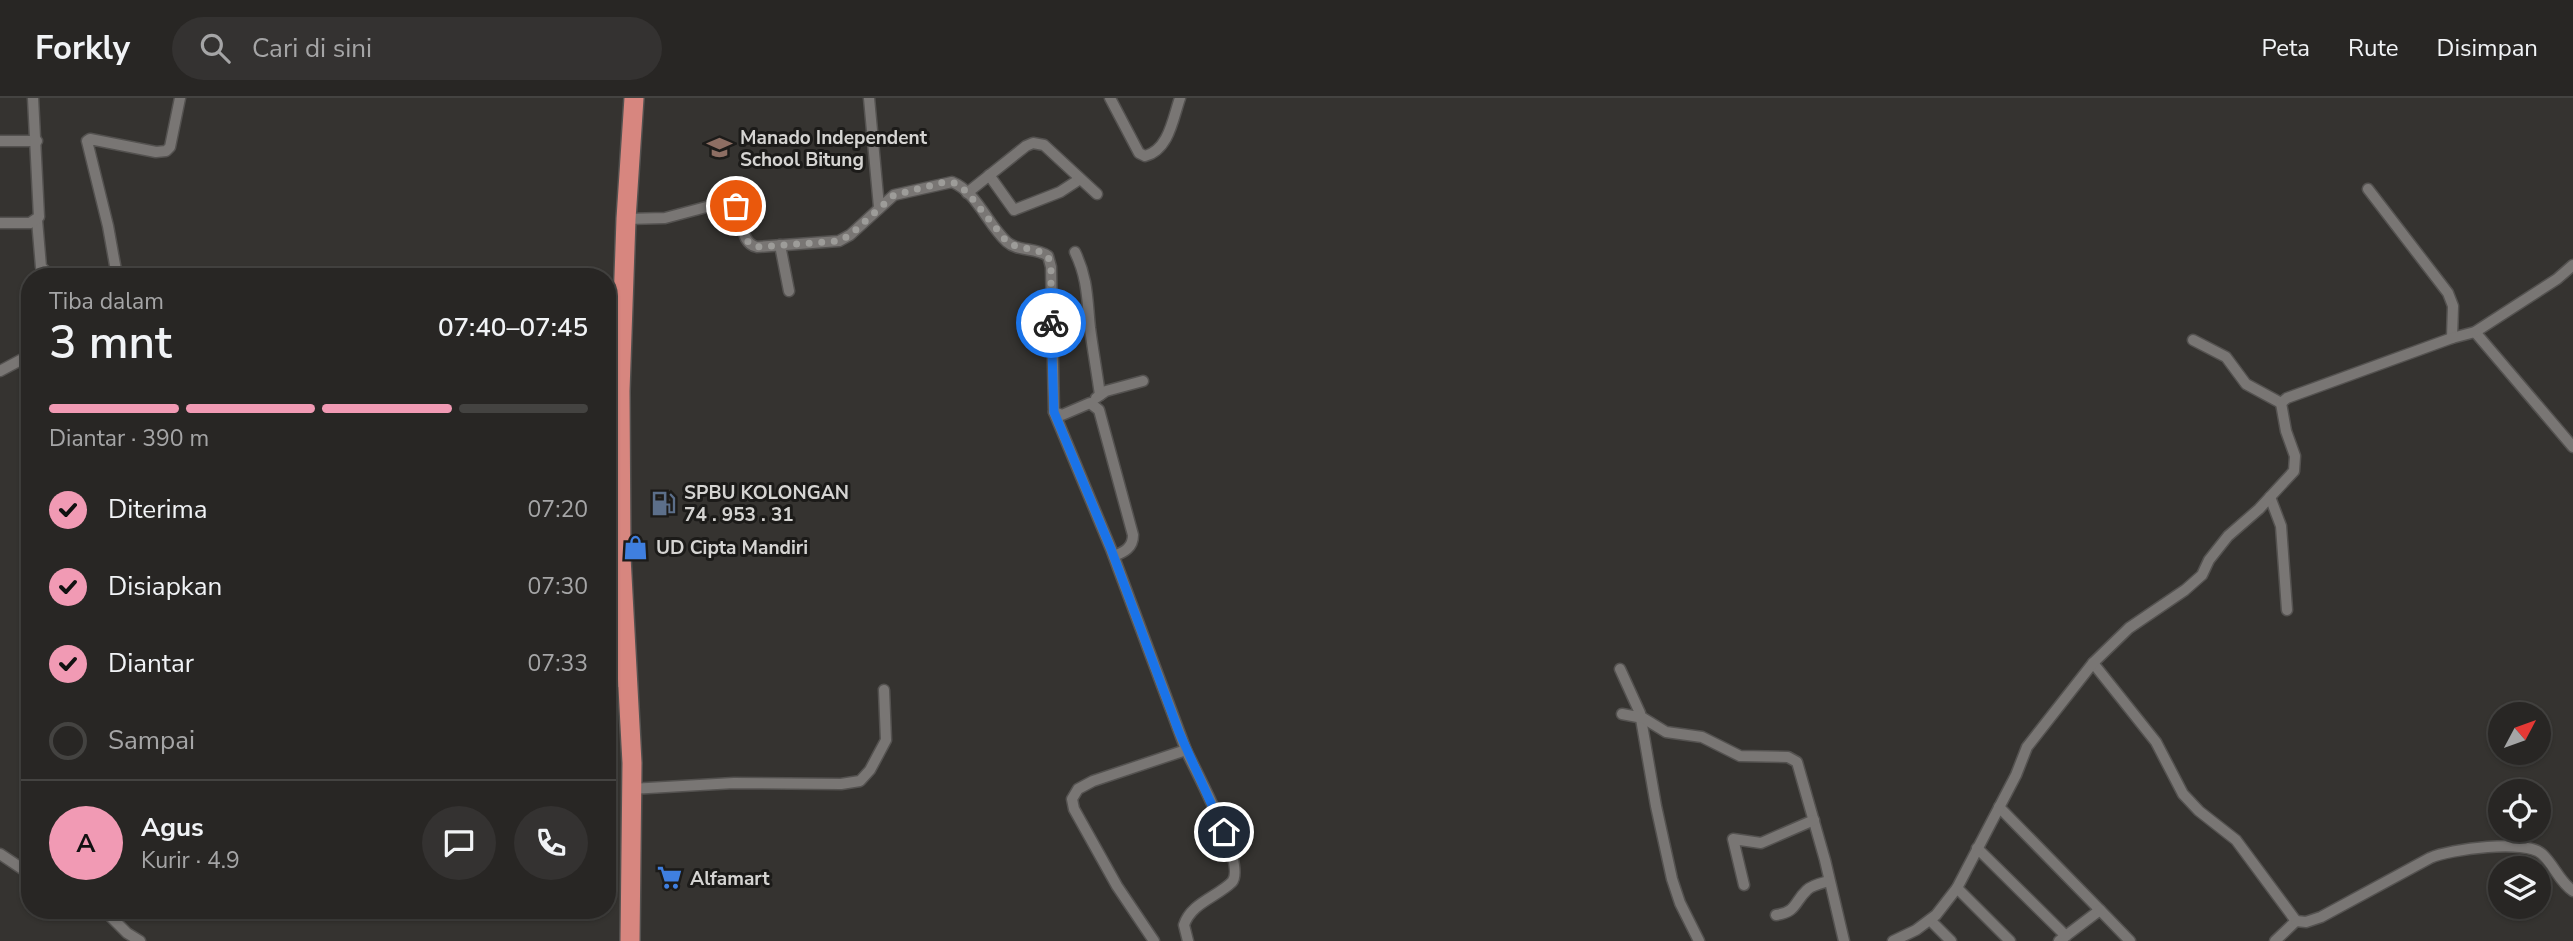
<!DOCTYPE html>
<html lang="id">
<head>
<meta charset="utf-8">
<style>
	:root { --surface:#282624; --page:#343231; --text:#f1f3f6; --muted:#a5a5a6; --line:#444341; --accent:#f19ab4 }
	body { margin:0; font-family:"Nunito Sans",sans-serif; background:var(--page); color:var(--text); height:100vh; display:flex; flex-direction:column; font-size:26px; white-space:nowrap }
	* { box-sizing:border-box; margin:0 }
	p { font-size:23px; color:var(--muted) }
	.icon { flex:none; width:38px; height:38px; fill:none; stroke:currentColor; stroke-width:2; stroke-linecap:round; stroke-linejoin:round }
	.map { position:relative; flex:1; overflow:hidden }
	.sheet { position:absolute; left:21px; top:170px; width:595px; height:651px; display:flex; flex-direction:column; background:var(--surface); border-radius:28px; box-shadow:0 2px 5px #0004,0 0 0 2px var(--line) }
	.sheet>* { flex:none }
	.needle { width:46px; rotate:49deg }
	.buttons { position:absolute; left:2488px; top:604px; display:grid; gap:14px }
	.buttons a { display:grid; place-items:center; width:63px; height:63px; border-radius:50%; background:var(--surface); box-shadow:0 2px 5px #0004,0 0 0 2px var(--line); font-size:35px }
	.pin { position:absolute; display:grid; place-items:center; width:60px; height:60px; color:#fff; margin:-30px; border:4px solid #fff; border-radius:50%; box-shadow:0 2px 7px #0007 }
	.courier { position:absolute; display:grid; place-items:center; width:70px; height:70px; margin:-35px; border:5px solid #1a73e8; border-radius:50%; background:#fff; color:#222; box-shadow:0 2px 9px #0007 }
	.overview em { font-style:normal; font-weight:600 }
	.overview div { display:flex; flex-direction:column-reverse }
	.overview { display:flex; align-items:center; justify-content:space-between; height:119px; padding:0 28px }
	h1 { font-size:46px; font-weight:600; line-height:52px }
	.bar { display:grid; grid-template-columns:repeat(4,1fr); gap:10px 7px; align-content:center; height:84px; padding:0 28px }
	.bar i { height:9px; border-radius:5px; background:var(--line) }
	.bar .active { background:var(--accent) }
	.bar p { grid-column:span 4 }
	.line { display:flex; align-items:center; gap:18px; padding:0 28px; border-top:2px solid var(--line) }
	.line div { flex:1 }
	.round { display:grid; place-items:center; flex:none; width:74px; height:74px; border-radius:37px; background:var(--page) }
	ol { padding:0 28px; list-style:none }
	li { display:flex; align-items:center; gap:21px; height:77px }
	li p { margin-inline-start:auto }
	li .icon { padding:7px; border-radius:50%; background:var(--accent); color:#111; stroke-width:4 }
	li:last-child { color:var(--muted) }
	li i { width:38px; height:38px; border:4px solid var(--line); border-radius:50% }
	header { display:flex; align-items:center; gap:42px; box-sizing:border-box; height:98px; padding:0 35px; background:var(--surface); border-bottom:2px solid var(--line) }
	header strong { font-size:33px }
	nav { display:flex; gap:38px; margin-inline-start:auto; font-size:24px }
	.search { width:490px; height:63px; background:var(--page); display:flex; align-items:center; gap:18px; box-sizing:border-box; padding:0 24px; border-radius:38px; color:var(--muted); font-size:26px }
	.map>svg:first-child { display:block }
</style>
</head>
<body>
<header>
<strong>Forkly</strong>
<div class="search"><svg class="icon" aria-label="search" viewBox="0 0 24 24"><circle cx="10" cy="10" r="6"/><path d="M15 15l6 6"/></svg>Cari di sini</div>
<nav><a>Peta</a><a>Rute</a><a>Disimpan</a></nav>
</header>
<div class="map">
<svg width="2573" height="843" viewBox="0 0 2573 843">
	<rect width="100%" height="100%" fill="#353330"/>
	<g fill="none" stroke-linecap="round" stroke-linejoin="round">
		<defs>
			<g id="street">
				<polyline points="869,0 879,109"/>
				<path d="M1110,0L1139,55L1145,58C1169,52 1173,20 1180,0"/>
				<polyline points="0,43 37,43"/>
				<polyline points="989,77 1014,112 1060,94 1080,81"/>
				<polyline points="2368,91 2448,195 2453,208 2452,240"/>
				<polyline points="967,95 1026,48 1033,45 1044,47 1097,96"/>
				<path d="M626,121L665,120L729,103C747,112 736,144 757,149L839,143L850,137L894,97L952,84C977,94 987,126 1007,144C1018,154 1036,149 1048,158L1051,169L1054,314L1111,451L1186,652L1093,683L1078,691L1072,701L1074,711L1117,788L1154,843"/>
				<polyline points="37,122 41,169 51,178"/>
				<polyline points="0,125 30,125 39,119 33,0"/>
				<polyline points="780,147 789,193"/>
				<path d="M1075,154C1088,181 1087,201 1090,230C1093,253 1097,275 1100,297"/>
				<polyline points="117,178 108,128 87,43 90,41 156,54 166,53 170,49 180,0"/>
				<polyline points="2475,234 2573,349"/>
				<polyline points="2193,242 2226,259 2246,286 2281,305"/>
				<polyline points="0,273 30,257"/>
				<polyline points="1096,300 1106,293 1143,283"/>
				<path d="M1054,314L1062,317L1090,305L1099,312L1133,437C1133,450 1124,454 1114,458"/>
				<polyline points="2270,399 2281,428 2287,512"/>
				<polyline points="2093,565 2156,644 2183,696 2199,713 2236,742 2296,823 2275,843"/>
				<polyline points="1620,571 1640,615 1656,708 1672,781 1680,805 1699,843"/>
				<polyline points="607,584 628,584"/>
				<polyline points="1622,616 1643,620 1666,634 1702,639 1740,658 1788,659 1797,664 1825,762 1844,843"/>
				<path d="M1186,652C1196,674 1247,767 1232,784C1217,799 1191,805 1184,827L1188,843"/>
				<polyline points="631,691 734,685 841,686 860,683 870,672 886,642 884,592"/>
				<polyline points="1999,709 2100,812 2059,843"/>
				<polyline points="1977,750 2066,838"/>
				<polyline points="0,756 30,776"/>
				<polyline points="1744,787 1733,741 1761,745 1814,722"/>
				<polyline points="1957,790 2010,843"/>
				<polyline points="104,812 127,835 140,843"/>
				<polyline points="2100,812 2130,843"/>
				<path d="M1776,817C1797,814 1794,804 1807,792C1812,787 1822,785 1829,783"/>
				<polyline points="1930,822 1951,843"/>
				<path d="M2296,823L2306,824L2321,819L2430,760C2450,751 2526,741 2542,756C2554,767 2559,783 2573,793"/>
				<polyline points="1893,843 1916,832 1936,817 1957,790 2016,677 2027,649 2093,565 2129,530 2185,492 2202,477 2209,462 2228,438 2259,411 2294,373 2295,358 2286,333 2281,305 2287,300 2452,240 2475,234 2557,181 2573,167"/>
			</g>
			<polyline id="highway" points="630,843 632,665 621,459 620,293 626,121 634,0"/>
		</defs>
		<use href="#street" stroke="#545250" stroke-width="13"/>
		<use href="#highway" stroke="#545250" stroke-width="22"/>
		<use href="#street" stroke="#797674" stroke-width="10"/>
		<use href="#highway" stroke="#d7867f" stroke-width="19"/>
	</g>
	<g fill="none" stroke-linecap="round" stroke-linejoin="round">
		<path stroke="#9d9c99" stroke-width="7" stroke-dasharray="0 12.6" d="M736,108C741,122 741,146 757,149L839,143L850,137L894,97L945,84L955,85L967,94L1007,144C1019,152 1035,149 1048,158L1051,169V225"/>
		<polyline stroke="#1a73e8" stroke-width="9" points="1051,225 1054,314 1111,451 1179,634 1224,734"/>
	</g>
	<defs>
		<symbol id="school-bare" viewBox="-9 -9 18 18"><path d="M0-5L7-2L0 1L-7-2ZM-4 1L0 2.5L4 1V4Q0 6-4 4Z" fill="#8d6e63" stroke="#1c1b19" stroke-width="2.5" paint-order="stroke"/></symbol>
		<symbol id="fuel-bare" viewBox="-9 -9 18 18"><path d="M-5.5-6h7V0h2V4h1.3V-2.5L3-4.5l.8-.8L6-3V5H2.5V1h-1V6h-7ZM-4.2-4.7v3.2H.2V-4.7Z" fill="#5c6f8a" stroke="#1c1b19" stroke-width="2.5" paint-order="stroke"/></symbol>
		<symbol id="shop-bare" viewBox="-9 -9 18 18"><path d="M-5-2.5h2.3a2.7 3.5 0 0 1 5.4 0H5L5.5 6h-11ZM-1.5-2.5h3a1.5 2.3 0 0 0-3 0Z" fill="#3f7fe0" stroke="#1c1b19" stroke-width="2.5" paint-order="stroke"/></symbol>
		<symbol id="supermarket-bare" viewBox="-9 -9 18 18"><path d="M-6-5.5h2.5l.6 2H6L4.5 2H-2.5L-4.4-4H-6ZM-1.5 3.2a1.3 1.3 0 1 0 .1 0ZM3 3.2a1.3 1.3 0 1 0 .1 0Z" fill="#3f7fe0" stroke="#1c1b19" stroke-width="2.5" paint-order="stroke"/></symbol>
	</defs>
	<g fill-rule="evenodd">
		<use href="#school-bare" x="702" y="32" width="35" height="35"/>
		<use href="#fuel-bare" x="646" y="388" width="35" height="35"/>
		<use href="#shop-bare" x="618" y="432" width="35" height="35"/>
		<use href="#supermarket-bare" x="652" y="762" width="35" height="35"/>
	</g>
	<g text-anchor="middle" stroke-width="6" stroke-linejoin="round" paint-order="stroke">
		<g font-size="19" font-weight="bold" fill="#d5d4d2" stroke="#1c1b19" text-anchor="start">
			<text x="740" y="46">Manado Independent<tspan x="740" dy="22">School Bitung</tspan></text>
			<text x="684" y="401">SPBU KOLONGAN<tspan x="684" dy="22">74 . 953 . 31</tspan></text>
			<text x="656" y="456">UD Cipta Mandiri</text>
			<text x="690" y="787">Alfamart</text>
		</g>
	</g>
</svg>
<div class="buttons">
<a><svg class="needle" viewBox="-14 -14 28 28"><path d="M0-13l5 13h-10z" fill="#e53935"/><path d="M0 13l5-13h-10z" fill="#a5a5a6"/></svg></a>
<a><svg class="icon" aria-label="locate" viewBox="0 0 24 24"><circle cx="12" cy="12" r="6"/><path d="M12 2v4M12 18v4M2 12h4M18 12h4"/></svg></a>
<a><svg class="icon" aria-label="layers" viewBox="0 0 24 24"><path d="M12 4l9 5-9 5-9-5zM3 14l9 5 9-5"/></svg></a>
</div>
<div class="pin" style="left:736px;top:108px;background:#ea580c"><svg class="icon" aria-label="bag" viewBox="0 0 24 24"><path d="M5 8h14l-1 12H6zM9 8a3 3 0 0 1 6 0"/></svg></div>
<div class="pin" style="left:1224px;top:734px;background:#1f2937"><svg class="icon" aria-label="home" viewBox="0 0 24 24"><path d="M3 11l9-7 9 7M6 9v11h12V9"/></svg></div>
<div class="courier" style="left:1051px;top:225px"><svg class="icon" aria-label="bike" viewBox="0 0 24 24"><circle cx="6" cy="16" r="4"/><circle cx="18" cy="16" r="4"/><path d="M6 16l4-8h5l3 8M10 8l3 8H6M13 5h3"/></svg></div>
<section class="sheet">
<div class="overview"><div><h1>3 mnt</h1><p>Tiba dalam</p></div><em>07:40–07:45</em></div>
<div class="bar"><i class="active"></i><i class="active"></i><i class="active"></i><i></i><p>Diantar · 390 m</p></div>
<ol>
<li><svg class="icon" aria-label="check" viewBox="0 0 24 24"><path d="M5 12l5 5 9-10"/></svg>Diterima<p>07:20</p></li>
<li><svg class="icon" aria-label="check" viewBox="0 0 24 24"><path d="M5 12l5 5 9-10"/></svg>Disiapkan<p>07:30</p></li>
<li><svg class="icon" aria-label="check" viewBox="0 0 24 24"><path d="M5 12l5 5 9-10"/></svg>Diantar<p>07:33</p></li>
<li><i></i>Sampai</li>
</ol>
<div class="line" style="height:126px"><b class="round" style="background:var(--accent);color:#111">A</b><div><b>Agus</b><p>Kurir · 4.9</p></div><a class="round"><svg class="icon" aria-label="chat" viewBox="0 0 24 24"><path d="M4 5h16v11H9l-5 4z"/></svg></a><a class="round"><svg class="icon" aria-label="phone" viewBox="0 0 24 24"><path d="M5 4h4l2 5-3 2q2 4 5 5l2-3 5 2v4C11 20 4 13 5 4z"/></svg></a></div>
</section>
</div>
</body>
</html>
